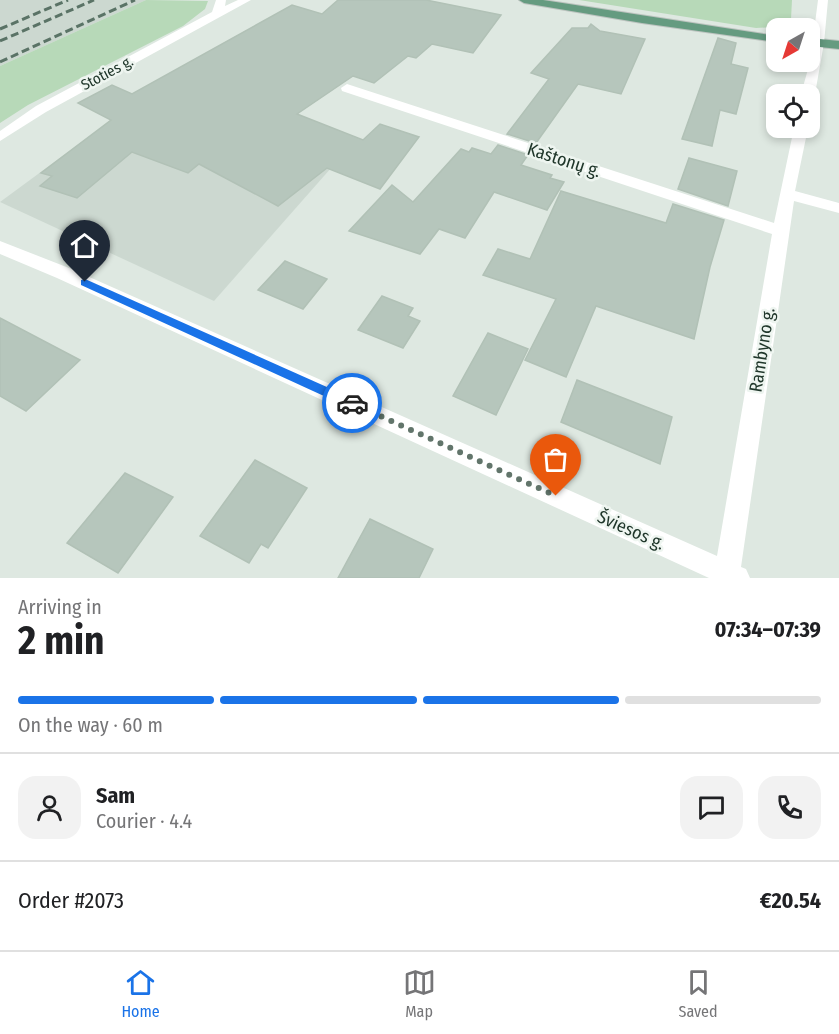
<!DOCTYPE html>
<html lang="en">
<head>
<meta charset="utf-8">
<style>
	:root { --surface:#fff; --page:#f2f2f2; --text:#202124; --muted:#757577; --line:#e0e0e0; --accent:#1a73e8 }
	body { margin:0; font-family:"Fira Sans Condensed",sans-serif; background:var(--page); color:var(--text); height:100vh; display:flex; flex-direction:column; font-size:22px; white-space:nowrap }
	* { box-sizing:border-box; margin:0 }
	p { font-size:20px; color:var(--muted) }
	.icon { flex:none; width:33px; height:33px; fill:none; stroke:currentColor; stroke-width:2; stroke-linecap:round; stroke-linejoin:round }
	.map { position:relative; height:578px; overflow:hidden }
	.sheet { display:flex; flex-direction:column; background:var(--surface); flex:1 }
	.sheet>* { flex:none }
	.needle { width:39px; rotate:219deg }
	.fabs { position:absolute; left:766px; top:18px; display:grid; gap:12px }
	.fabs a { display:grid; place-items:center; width:54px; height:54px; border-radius:12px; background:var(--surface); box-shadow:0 3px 9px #0003; font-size:30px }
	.pin { position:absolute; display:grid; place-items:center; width:51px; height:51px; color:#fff; margin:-62px -26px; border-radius:50% 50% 50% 0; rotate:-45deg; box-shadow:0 0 6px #0007 }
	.pin .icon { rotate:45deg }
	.courier { position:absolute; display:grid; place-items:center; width:60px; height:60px; margin:-30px; border:4px solid #1a73e8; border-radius:50%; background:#fff; color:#222; box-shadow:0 2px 8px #0007 }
	.headline em { font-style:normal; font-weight:700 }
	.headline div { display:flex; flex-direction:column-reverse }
	.headline { display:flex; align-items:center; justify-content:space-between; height:102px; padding:0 18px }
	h1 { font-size:39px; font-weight:700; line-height:45px }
	.bar { display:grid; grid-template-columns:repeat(4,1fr); gap:9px 6px; align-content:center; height:72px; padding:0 18px }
	.bar i { height:8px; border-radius:4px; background:var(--line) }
	.bar .on { background:var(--accent) }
	.bar p { grid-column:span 4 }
	.line { display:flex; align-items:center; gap:15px; padding:0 18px; border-top:2px solid var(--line) }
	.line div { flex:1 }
	.round { display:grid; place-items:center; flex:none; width:63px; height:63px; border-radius:18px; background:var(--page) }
	.dock { display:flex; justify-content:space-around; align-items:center; height:84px; border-top:2px solid var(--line); background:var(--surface); font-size:16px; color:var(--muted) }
	.dock a { display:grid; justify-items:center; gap:3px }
	.dock .on { color:var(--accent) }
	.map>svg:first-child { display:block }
</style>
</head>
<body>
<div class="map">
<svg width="839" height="578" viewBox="0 0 839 578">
	<rect width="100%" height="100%" fill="#dee8e1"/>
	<g fill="#ccd8d0">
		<polygon points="0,0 146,0 0,66"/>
		<polygon points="148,103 339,159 214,301 0,202 87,138"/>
	</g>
	<g fill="#b7d9b8">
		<polygon points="146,0 208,1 205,9 183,26 28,105 0,123 0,66"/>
		<polygon points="579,0 792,0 791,19 777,27 756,28"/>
	</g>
	<g fill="#b6c6bc" stroke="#b1c1b6" stroke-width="1.5">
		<polygon points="338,0 426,0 501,15 473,53 432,44 416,58 408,56 374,83 353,76 297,114 363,140 380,124 419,137 380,189 327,168 278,206 199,164 188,173 132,152 77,198 40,186 52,176 41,173 111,120 78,103 112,85 132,94 292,5 322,14"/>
		<polygon points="591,24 600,31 645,39 621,94 578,84 536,143 507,134 549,79 531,73 572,28 588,28"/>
		<polygon points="718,38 736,43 731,64 748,68 736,114 720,110 712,146 682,139"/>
		<polygon points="498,145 528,155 521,165 552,175 550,178 564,182 547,210 494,192 465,238 439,229 420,254 349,231 392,185 413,202 461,149 469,152 472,148 491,154"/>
		<polygon points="689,158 737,171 728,206 678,189"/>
		<polygon points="561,191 666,223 673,204 724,220 710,267 694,339 596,306 566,377 525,360 556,299 483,275 498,249 530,259"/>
		<polygon points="285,261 327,279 303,309 258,290"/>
		<polygon points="382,296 413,308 408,316 420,321 403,348 358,330"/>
		<polygon points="0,318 80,360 26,411 0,396"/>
		<polygon points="488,333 528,349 496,415 453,396"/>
		<polygon points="577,380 672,417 660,464 561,422"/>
		<polygon points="255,460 307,488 268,548 261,544 249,563 200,536"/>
		<polygon points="125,473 173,497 118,573 67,543"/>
		<polygon points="370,519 433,549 419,578 338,578"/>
	</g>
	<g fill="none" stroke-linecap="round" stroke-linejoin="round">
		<defs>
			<g id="primary">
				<polygon points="519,0 543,0 777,36 777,42 642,23 524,3"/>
				<polygon points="810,38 839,41 839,49 810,46"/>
			</g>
		</defs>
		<use href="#primary" stroke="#bcc3bf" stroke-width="2"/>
		<g fill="#fff" fill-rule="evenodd">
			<polygon points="216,0 226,0 225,6 238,0 251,0 46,112 0,141 0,131 36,106 212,12"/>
			<polygon points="818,0 828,0 824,43 815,94 810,97 810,94 801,94 810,62"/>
			<polygon points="347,84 774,223 794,128 808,128 795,191 839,203 839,213 794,201 741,567 746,569 750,578 709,578 57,278 0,254 0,241 69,268 717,556 772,234 342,91 341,88"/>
		</g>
		<use href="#primary" fill="#659b80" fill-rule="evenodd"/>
		<g stroke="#5a7366" stroke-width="3" stroke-dasharray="8 4" stroke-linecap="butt">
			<polyline points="0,29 68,0"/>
			<polyline points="0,41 94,0"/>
			<polyline points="0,62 135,0"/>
		</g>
	</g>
	<polygon fill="#1a73e8" points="85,279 356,400 357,403 356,407 348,407 81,285 81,280"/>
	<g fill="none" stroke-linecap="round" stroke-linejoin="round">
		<polyline stroke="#62756b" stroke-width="6" stroke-dasharray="0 10.8" points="352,403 556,496"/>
	</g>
	<g text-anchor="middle" stroke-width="5" stroke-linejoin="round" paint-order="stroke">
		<g font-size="15" fill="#20372b" stroke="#eef5f0">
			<text transform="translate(107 73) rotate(-28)" y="5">Stoties g.</text>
		</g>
		<g font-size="18" fill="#20372b" stroke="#eef5f0">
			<text transform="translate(564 160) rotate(18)" y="6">Kaštonų g.</text>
			<text transform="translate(762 350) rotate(-81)" y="6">Rambyno g.</text>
			<text transform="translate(631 530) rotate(24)" y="6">Šviesos g.</text>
		</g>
	</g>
</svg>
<div class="fabs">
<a><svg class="needle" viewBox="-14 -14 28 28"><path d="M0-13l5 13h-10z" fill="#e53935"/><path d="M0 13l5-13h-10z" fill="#757577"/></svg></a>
<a><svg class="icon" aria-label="locate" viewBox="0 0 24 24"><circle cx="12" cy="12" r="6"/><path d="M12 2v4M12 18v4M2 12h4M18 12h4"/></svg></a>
</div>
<div class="pin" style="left:556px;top:496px;background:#ea580c"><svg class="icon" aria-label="bag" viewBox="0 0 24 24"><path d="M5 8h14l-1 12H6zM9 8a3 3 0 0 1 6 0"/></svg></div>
<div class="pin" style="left:85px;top:282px;background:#1f2937"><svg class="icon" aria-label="home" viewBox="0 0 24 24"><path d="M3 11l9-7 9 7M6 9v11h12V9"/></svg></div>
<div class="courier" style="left:352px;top:403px"><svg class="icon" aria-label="car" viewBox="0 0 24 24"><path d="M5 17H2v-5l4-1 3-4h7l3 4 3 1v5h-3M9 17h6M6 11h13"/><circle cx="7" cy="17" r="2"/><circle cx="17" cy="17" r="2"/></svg></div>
</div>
<section class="sheet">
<div class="headline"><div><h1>2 min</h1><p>Arriving in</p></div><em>07:34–07:39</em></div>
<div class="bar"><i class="on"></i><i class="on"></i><i class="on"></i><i></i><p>On the way · 60 m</p></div>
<div class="line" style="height:108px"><a class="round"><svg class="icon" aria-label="person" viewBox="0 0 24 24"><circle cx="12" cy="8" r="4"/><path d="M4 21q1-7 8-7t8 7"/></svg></a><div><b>Sam</b><p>Courier · 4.4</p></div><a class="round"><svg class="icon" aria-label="chat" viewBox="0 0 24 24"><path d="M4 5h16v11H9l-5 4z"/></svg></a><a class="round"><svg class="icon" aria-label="phone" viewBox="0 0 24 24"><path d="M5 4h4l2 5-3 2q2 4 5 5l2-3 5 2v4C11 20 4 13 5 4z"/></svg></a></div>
<div class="line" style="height:78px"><div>Order #2073</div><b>€20.54</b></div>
</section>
<nav class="dock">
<a class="on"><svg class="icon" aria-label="home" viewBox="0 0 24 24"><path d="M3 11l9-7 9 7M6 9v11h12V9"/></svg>Home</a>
<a><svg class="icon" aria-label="map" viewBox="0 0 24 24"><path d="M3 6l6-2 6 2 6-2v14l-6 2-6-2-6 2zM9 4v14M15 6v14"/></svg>Map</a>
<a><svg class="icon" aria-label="saved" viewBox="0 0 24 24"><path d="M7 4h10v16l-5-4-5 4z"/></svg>Saved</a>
</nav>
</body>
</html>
